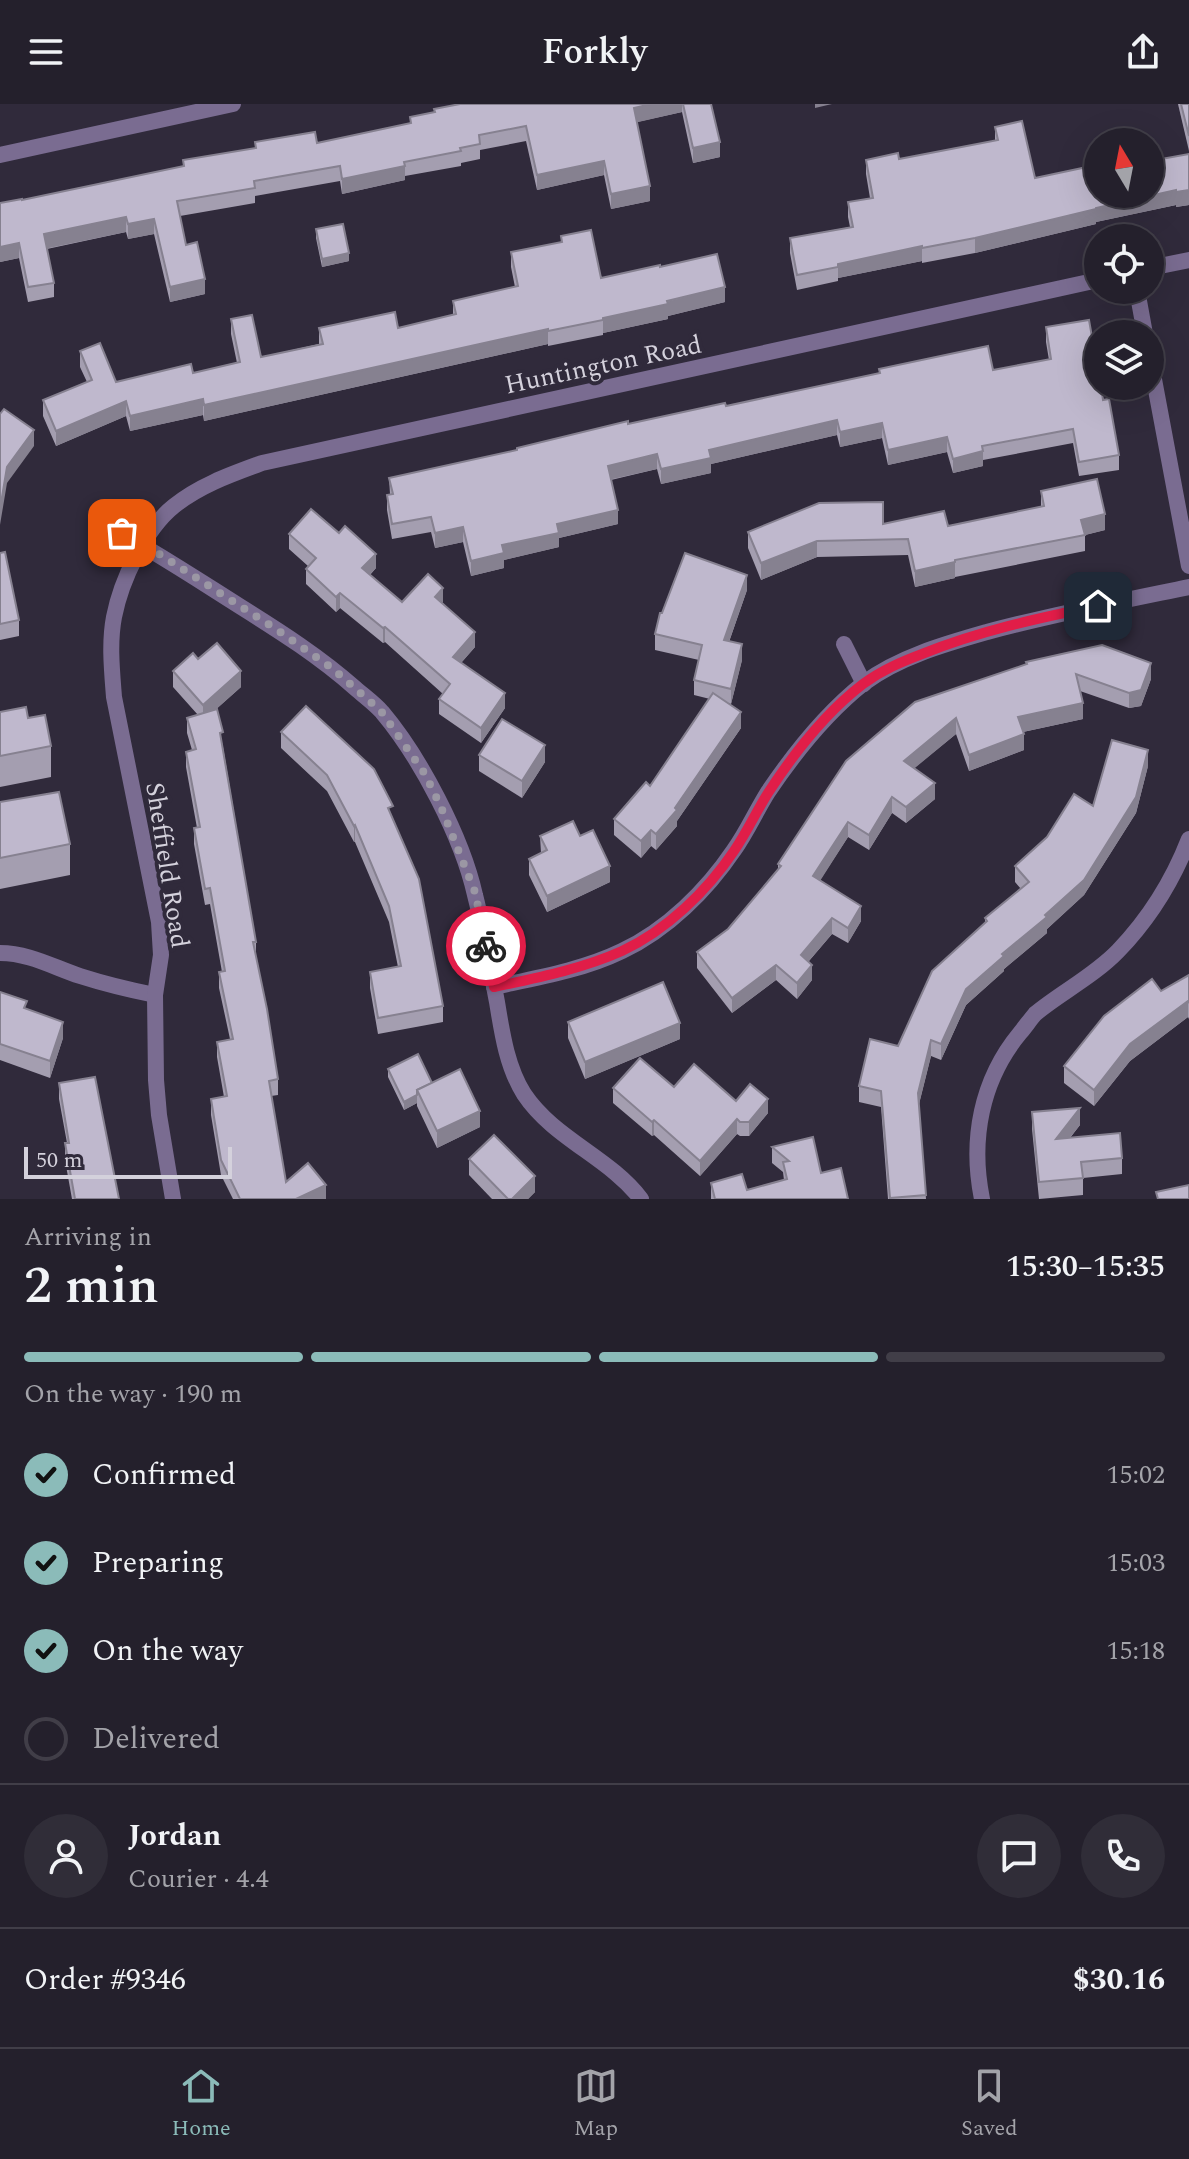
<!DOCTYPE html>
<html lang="en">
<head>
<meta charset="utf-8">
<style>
	:root { --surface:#24202c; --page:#302d38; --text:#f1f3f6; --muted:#a3a3a9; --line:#413e48; --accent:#8bbbb9 }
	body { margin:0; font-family:Spectral,serif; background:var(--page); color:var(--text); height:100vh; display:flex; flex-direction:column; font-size:30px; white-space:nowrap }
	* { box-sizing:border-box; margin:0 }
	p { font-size:26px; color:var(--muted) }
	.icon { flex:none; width:44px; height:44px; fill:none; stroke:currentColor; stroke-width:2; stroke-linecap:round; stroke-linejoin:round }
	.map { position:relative; height:1095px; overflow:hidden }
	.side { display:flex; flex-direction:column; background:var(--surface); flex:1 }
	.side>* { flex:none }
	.needle { width:52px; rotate:350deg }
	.buttons { position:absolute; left:1084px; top:24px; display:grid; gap:16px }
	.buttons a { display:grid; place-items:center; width:80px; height:80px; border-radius:50%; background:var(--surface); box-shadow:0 8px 32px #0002,0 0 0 2px var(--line); font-size:40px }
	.scale { position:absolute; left:24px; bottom:20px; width:208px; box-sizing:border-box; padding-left:8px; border:4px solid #d4d1dc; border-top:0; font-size:22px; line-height:28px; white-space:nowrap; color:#d4d1dc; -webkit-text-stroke:6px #302a3b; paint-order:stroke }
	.pin { position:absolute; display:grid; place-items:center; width:68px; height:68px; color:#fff; margin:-34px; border-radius:16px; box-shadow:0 4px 12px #0006 }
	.courier { position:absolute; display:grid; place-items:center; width:80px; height:80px; margin:-40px; border:6px solid #e11d48; border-radius:50%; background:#fff; color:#222; box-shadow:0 2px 10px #0007 }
	.overview em { font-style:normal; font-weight:600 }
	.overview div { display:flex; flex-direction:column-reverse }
	.overview { display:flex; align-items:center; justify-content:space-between; height:136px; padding:0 24px }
	h1 { font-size:52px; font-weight:600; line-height:60px }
	.bar { display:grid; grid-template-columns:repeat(4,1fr); gap:12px 8px; align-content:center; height:96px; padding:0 24px }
	.bar i { height:10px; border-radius:6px; background:var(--line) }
	.bar .selected { background:var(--accent) }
	.bar p { grid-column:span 4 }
	.line { display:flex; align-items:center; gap:20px; padding:0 24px; border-top:2px solid var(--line) }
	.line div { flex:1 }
	.round { display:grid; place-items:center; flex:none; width:84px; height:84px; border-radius:42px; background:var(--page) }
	ol { padding:0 24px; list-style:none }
	li { display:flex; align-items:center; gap:24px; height:88px }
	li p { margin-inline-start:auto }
	li .icon { padding:8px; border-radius:50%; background:var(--accent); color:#111; stroke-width:4 }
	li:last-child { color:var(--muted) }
	li i { width:44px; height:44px; border:4px solid var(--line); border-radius:50% }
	header { display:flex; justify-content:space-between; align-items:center; height:104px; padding:0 24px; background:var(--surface); font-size:36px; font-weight:600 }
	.menu { display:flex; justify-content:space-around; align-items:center; height:112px; border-top:2px solid var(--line); background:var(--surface); font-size:22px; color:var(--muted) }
	.menu a { display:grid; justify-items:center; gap:4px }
	.menu .selected { color:var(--accent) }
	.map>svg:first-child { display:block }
</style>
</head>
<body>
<header><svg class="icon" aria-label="menu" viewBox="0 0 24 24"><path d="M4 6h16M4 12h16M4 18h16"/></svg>Forkly<svg class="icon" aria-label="share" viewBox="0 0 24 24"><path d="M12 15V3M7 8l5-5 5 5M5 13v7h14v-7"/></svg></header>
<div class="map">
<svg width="1189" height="1095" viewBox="0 0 1189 1095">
	<rect width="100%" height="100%" fill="#302a3b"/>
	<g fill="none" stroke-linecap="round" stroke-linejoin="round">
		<g stroke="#7a6c91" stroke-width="16">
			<polyline points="0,51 233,0"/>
			<polyline points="1150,164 1189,156"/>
			<polyline points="1137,186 1145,230"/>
			<polyline points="1150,254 1189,462"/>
			<path d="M101,418C150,444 195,474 241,503C281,528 320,553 355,584C364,592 374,599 382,608C420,653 462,733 475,791C484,826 490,862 497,898C502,929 507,963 524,990C554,1035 609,1053 641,1095"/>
			<polyline points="844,540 864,580"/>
			<path d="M0,849C29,849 53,863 80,872C105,880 130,886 155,891"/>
			<path d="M494,883C536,874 583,866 622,847C667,826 707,786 734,746C747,728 756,707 768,688C795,648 826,609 864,579C899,553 945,540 987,528C1054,510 1121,497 1189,483"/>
			<path d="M173,1095L159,1011L156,976L155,891L161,851L159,818L114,593C112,567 109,539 114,513C121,477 145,425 174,402C200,381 232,370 262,359L1098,176"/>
			<path d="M982,1095C970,1036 981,976 1020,929C1025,923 1030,916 1035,910C1060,889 1094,872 1118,847C1148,816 1173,776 1189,735"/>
		</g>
	</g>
	<g fill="#a49eb0">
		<polygon points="460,0 711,0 720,53 693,59 682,8 637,18 650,97 611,105 604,71 537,86 526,37 480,46 480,55 461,59 461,62 405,72 405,76 342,90 340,77 255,92 255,99 180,112 186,141 205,190 170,198 154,130 128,135 126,128 47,145 54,179 54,193 28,198 19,154 0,158 0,99 22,96 183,62 183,56 255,44 255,38 317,39 410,19 410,13 434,8 434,5"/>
		<polygon points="1178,0 1189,0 1189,47"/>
		<polygon points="995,23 1035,74 1088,70 1189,50 1189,101 1176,103 1176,101 1096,118 1096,120 975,149 922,159 922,157 838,174 838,177 797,186 790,149 790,134 850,123 848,113 848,98 870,94 866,70 866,56 899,55 995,37"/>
		<polygon points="316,125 349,157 322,163 316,134"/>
		<polygon points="561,132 601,174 660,163 725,198 668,212 668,215 603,229 603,231 548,242 548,240 204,317 203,311 130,327 126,312 56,342 43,312 43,296 87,278 80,263 80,247 116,278 193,269 237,259 231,230 231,215 261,253 319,240 319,224 398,224 453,211 453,197 515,183 511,163 511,148 561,138"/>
		<polygon points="1046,223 1103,296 1119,351 1119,366 1079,372 1073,339 983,356 983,362 953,369 947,348 888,361 882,334 840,343 837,331 711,360 711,369 661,380 657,365 611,376 618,420 559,434 559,443 504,456 504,464 471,472 463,438 435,444 431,428 392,435 387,406 387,391 390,390 389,374 517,347 628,320 726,302 879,269 879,265 993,266 1049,256 1046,238"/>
		<polygon points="1041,387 1105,426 1085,431 1085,447 955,473 955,474 915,483 908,451 817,453 761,476 748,444 748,428 883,420 948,422 1041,403"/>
		<polygon points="289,430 376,464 370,471 402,498 443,499 475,543 461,559 505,604 481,639 439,610 439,595 443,590 385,538 383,539 340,504 336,508 306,480 306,465 308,462 289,445"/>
		<polygon points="0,449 19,516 19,532 0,536"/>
		<polygon points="747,486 729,538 742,556 731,600 728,599 741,624 677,717 677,722 656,746 651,742 641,754 614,731 614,715 650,682 710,595 694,591 694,576 699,556 655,546 655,530 662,509"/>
		<polygon points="198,555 241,583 215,606 223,643 256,838 256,853 278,975 278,991 271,992 286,1078 326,1095 233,1095 221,1071 211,1011 211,995 224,993 217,953 217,938 230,935 219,884 219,868 222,868 210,800 205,801 194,740 194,724 197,724 186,663 186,648 192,646 187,629 187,614 198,611 173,583 173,567"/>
		<polygon points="1026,560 1151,575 1141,602 1129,604 1080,587 1083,615 1023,628 1024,646 969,667 956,630 914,664 935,695 906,719 892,709 869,746 848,733 820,776 861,817 848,839 832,830 809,857 812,876 797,895 776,876 732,909 697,864 697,848 728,825 778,765 778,760 846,657"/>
		<polygon points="0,608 28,614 51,642 51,673 0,683"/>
		<polygon points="281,628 393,715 443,902 443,918 378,930 370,884 370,868 398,863 389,818 355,738 354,738 327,687 281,644"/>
		<polygon points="479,651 545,658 522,694 479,667"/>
		<polygon points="1148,662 1136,709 1084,791 1047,825 1047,829 1004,865 1004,867 966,901 941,956 931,952 919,1000 926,1095 888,1095 881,1003 859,998 859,982 898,942 985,819 985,814 1021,785 1015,778 1015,762 1093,702"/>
		<polygon points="0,698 70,740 70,771 0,785"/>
		<polygon points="540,732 580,732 610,778 547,808 529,771 529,755 541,749"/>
		<polygon points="1189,871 1189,915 1188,913 1130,957 1094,1002 1064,979 1064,962 1161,887"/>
		<polygon points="0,888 27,905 63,934 50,974 0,956"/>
		<polygon points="568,918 680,935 585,975 568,934"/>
		<polygon points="388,965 432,979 480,1023 437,1044 417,1002 417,999 404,1006 388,973"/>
		<polygon points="59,979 119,1095 72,1095 65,1056 65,1039 67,1039 59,995"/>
		<polygon points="674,983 736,997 768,1009 749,1032 740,1032 737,1030 700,1072 654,1031 652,1032 613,999 613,984"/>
		<polygon points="1032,1008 1080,1021 1070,1034 1122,1054 1122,1070 1083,1074 1083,1091 1039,1095 1032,1025"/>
		<polygon points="772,1043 821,1069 848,1095 711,1095 711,1079 747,1086 784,1076 783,1068 772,1059"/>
		<polygon points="469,1055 535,1088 528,1095 492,1095 469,1071"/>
	</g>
	<g fill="#868190">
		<polygon points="651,0 682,0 682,8 634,19 634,4"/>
		<polygon points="815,0 832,0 815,4"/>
		<polygon points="720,38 720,53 693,59 693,44"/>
		<polygon points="604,57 604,71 537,86 537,71"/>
		<polygon points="405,62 405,76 342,90 342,75"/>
		<polygon points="650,82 650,97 611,105 611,90"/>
		<polygon points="1176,86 1176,101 1096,118 1096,120 975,149 975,134 1096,104"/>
		<polygon points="1189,86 1189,101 1176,103 1176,88"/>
		<polygon points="126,113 126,128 44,145 44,130"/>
		<polygon points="154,115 154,130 128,135 128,120"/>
		<polygon points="19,139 19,154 0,158 0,143"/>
		<polygon points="922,142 922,157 838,174 838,160"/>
		<polygon points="349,149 349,157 322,163 322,155"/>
		<polygon points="205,175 205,190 170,198 170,183"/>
		<polygon points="725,183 725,198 668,212 668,215 603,229 603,214"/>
		<polygon points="548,225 548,240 204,317 204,301"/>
		<polygon points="203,295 203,311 130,327 130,312"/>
		<polygon points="126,297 126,312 56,342 56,327"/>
		<polygon points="837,316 837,331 711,360 711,369 661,380 661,365 709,346"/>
		<polygon points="882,319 882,334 840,343 840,328"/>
		<polygon points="34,326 34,342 7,379 0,421 0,405 7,363"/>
		<polygon points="947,333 947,348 888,361 888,346"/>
		<polygon points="983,347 983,362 953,369 953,355"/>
		<polygon points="657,350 657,365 608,376 608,362"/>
		<polygon points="618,406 618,420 559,434 559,443 504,456 504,464 471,472 471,457 502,441 557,420"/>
		<polygon points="1105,410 1105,426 1081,432 1081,416"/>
		<polygon points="463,423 463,438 435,444 435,429"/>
		<polygon points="817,437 817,453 761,476 761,459"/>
		<polygon points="376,450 376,464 362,479 362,464"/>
		<polygon points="955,458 955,474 915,483 915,467"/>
		<polygon points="747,471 747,486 724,552 724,536"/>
		<polygon points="443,484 443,499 435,493"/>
		<polygon points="340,489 340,504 336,508 336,493"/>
		<polygon points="385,523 385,538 383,539 383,524"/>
		<polygon points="475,528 475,543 453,568 453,553"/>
		<polygon points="742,540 742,556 731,600 731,585"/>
		<polygon points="1151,559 1151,575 1141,602 1129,604 1129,589"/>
		<polygon points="241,567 241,583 203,617 203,601"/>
		<polygon points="505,589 505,604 481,639 481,624"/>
		<polygon points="1083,599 1083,615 1018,629 1018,613"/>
		<polygon points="741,608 741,624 677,717 677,722 656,746 656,730"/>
		<polygon points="956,614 956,630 904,673 904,657"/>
		<polygon points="1024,630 1024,646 969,667 969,651"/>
		<polygon points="545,641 545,658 522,694 522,677"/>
		<polygon points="1148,646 1148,662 1136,709 1084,791 1047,825 1047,829 1004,865 1004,867 966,901 941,956 941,940 966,885 1045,811"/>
		<polygon points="935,679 935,695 906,719 906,703"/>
		<polygon points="892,693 892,709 869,746 869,731"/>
		<polygon points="848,718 848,733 813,788 813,772"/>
		<polygon points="355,721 355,738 354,738 354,722"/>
		<polygon points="651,726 651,742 641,754 641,737"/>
		<polygon points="610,762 610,778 547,808 547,792"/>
		<polygon points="861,802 861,817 848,839 848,824"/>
		<polygon points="832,814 832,830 801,866 801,851"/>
		<polygon points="776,861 776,876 732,909 732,894"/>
		<polygon points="812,861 812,876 797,895 797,879"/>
		<polygon points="1188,897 1188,913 1130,957 1094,1002 1094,986 1130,940"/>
		<polygon points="63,918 63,934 50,974 50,957"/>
		<polygon points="680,919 680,935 585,975 585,958"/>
		<polygon points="931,936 931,952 918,1004 918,989"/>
		<polygon points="417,991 417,999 404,1006 404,998"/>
		<polygon points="768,995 768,1009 749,1032 749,1018"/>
		<polygon points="1080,1004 1080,1021 1056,1051 1056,1035"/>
		<polygon points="480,1007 480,1023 437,1044 437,1027"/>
		<polygon points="737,1015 737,1030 700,1072 700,1057"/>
		<polygon points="654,1016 654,1031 652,1032 652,1018"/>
		<polygon points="535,1072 535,1088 528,1095 512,1095"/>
		<polygon points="326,1081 326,1095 296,1095"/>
	</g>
	<g fill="#bfb8cd" stroke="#868190" stroke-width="2">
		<polygon points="460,0 651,0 634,4 650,82 611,90 604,57 537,71 526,22 479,31 480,40 460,44 461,47 404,58 405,62 342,75 340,62 254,77 255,84 177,97 186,141 197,138 205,175 170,183 154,115 128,120 126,113 44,130 54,179 28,183 19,139 0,143 0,99 22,95 22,96 184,62 183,56 256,44 255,38 315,28 317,39 411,19 410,13 435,8 434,5"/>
		<polygon points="683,0 711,0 720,38 693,44"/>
		<polygon points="1181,0 1189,0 1189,32"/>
		<polygon points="1022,17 1035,74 1087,63 1088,70 1098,68 1098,90 1150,90 1150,57 1189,50 1189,86 1176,88 1176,86 1096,104 1096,105 975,134 922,144 922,142 838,160 838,163 797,171 790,134 853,123 848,98 873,94 866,56 898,49 899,55 998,36 995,23"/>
		<polygon points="343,120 349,149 322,155 316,125"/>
		<polygon points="591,126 601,174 660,161 660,163 717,150 725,183 667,197 668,200 603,214 603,216 548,227 548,225 204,301 203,295 130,312 126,297 56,327 43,296 92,276 80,247 100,239 116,278 191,260 193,269 240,258 231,215 252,211 261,253 323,240 319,224 395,208 398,224 456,210 453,197 518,182 511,148 562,138 561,132"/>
		<polygon points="1089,216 1098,267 1098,282 1101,282 1103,296 1109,295 1119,351 1079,358 1073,325 982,342 983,347 953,355 947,333 888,346 882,319 840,328 837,316 709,346 711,354 661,365 657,350 608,362 618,406 557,420 559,429 502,441 504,449 471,457 463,423 435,429 431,413 392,420 387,391 393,390 389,374 517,346 517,344 628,317 628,320 725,299 726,302 880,269 879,265 988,242 993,266 1051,255 1046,223"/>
		<polygon points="4,305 34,326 7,363 0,405 0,310"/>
		<polygon points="1097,375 1105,410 1081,416 1085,431 955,456 955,458 915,467 908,435 817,437 761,459 748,428 819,399 883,398 883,420 944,407 948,422 1044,402 1041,387"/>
		<polygon points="311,405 339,429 345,422 376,450 362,464 402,498 428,470 443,484 435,493 475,528 453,553 505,589 481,624 439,595 450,580 385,523 383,524 340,489 336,493 306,465 316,454 289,430"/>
		<polygon points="5,448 19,516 0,520 0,449"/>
		<polygon points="685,449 747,471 724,536 742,540 731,585 694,576 702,541 655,530 660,509 662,509"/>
		<polygon points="217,539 241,567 203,601 173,567 193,549 198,555"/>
		<polygon points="1102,541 1151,559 1141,586 1129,589 1076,570 1083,599 1018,613 1024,630 969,651 956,614 904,657 935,679 906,703 892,693 869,731 848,718 813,772 861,802 848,824 832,814 801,851 812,861 797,879 776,861 732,894 697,848 728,825 781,762 778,760 846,657 915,598 1027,560 1026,558"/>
		<polygon points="713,589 741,608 675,704 677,706 656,730 651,726 641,737 614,715 646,678 650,682"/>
		<polygon points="306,602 374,665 393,702 388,704 419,775 443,902 378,914 370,868 401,862 389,802 355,721 354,722 327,671 281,628"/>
		<polygon points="26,603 28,614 45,611 51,642 0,652 0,608"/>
		<polygon points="217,605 223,628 220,629 256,838 253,838 267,905 278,975 269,977 286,1078 308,1059 326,1081 296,1095 240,1095 221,1056 211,995 227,992 217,938 233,935 219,868 225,867 210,784 205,785 194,724 200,723 186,648 196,645 187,614"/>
		<polygon points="502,615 545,641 522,677 479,651"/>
		<polygon points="1112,636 1148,646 1136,693 1084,776 1045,811 1047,813 1002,850 1004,852 966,885 941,940 931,936 918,989 926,1091 890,1094 881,987 859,982 870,935 898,942 932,867 987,817 985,814 1029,778 1015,762 1047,733 1074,690 1093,702"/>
		<polygon points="59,688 70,740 0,754 0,698"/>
		<polygon points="573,717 580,732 593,726 610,762 547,792 529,755 547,746 540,732"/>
		<polygon points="1189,871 1189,899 1188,897 1130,940 1094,986 1064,962 1104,912 1152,875 1161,887"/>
		<polygon points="663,878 680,919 585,958 568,918"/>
		<polygon points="0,888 27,897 24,904 63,918 50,957 0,940"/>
		<polygon points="418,950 432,979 417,986 417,991 404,998 388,965"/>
		<polygon points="640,954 674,983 694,960 736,997 750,980 768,995 749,1018 740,1018 737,1015 700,1057 654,1016 652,1018 613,984"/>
		<polygon points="460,965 480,1007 437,1027 417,986"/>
		<polygon points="95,973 119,1095 75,1095 65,1039 69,1039 59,979"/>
		<polygon points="1080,1004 1056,1035 1120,1029 1122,1054 1081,1058 1083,1074 1039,1078 1032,1008"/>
		<polygon points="494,1031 535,1072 512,1095 508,1095 469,1055"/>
		<polygon points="813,1033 821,1069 841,1064 848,1095 715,1095 711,1079 742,1070 747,1086 787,1075 783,1058 789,1057 772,1043"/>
		<polygon points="1189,1081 1189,1095 1158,1095 1156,1088"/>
	</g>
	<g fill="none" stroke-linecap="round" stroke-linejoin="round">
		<polyline stroke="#9b97a4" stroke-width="8" stroke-dasharray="0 14.4" points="122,429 142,439 276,525 332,564 381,607 425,670 441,703 475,788 486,842"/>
		<path stroke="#e11d48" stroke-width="10" d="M486,842L494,883C536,874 582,865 622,847C667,826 707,787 734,747C747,728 756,708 768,689C794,649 825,609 863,580C882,566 901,558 922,550C979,527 1038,514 1098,502"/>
	</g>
	<g text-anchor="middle" stroke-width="8" stroke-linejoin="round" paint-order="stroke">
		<g font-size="26" fill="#d4d1dc" stroke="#302a3b">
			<text transform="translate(603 260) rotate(-12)" y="9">Huntington Road</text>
			<text transform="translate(168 761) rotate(81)" y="9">Sheffield Road</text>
		</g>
	</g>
</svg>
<div class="buttons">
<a><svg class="needle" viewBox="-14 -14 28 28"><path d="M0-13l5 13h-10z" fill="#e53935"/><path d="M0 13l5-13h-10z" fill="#a3a3a9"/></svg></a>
<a><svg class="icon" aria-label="locate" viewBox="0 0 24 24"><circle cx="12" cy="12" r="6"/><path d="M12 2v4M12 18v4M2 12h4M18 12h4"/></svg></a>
<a><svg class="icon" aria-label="layers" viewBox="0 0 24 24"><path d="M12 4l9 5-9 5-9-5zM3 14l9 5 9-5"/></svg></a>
</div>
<div class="scale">50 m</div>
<div class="pin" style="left:122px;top:429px;background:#ea580c"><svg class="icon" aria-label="bag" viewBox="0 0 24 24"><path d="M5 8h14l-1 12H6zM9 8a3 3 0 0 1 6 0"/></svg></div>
<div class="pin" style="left:1098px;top:502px;background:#1f2937"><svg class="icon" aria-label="home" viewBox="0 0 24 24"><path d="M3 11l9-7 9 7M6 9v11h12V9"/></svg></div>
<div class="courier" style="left:486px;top:842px"><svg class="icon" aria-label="bike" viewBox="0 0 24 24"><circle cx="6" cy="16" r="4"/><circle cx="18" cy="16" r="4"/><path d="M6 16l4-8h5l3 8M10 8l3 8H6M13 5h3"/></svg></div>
</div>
<section class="side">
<div class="overview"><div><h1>2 min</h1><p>Arriving in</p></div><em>15:30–15:35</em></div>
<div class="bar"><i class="selected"></i><i class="selected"></i><i class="selected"></i><i></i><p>On the way · 190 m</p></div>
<ol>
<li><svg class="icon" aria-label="check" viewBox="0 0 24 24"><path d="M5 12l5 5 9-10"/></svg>Confirmed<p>15:02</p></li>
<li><svg class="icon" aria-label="check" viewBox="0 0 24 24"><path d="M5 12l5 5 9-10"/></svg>Preparing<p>15:03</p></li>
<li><svg class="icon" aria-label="check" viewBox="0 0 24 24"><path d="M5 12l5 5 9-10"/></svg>On the way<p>15:18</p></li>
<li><i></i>Delivered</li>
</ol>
<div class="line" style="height:144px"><a class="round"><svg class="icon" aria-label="person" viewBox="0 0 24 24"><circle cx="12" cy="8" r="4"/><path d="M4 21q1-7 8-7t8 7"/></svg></a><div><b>Jordan</b><p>Courier · 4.4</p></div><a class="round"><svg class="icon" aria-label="chat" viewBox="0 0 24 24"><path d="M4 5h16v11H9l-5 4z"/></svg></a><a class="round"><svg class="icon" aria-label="phone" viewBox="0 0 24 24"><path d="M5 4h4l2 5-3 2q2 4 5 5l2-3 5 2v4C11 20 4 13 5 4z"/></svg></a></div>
<div class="line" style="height:104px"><div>Order #9346</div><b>$30.16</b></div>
</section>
<nav class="menu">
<a class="selected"><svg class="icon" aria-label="home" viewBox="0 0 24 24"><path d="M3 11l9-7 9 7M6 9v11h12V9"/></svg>Home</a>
<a><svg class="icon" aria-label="map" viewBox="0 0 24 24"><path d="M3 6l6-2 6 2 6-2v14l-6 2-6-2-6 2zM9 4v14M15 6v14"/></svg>Map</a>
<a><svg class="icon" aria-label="saved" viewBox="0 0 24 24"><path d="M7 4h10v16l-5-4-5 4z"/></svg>Saved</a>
</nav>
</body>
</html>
